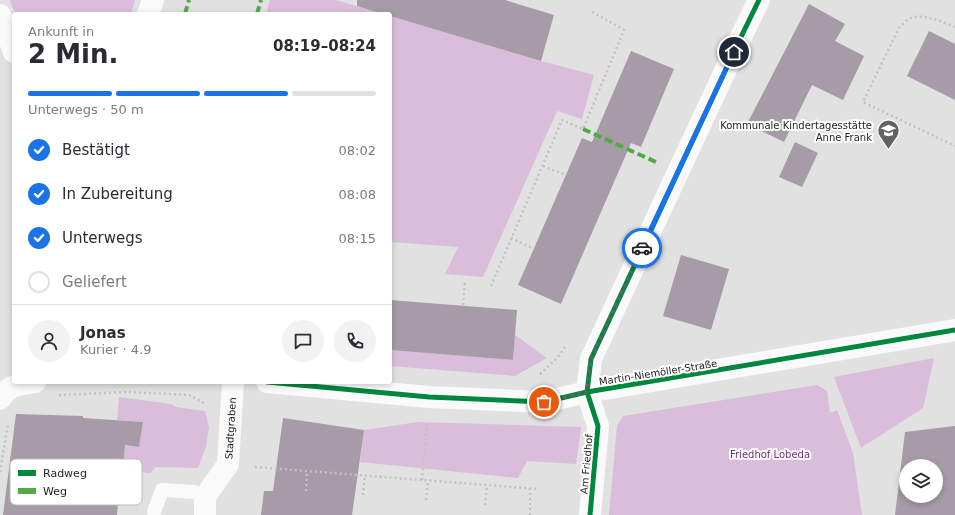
<!DOCTYPE html>
<html lang="de">
<head>
<meta charset="utf-8">
<style>
	:root { --surface:#fff; --page:#f2f2f3; --text:#2b2b33; --muted:#7c7c81; --line:#e1e1e2; --accent:#1a73e8 }
	body { margin:0; font-family:"DejaVu Sans",sans-serif; background:var(--page); color:var(--text); height:100vh; display:flex; flex-direction:column; font-size:15px; white-space:nowrap }
	* { box-sizing:border-box; margin:0 }
	p { font-size:13px; color:var(--muted) }
	.icon { flex:none; width:22px; height:22px; fill:none; stroke:currentColor; stroke-width:2; stroke-linecap:round; stroke-linejoin:round }
	.map { position:relative; flex:1; overflow:hidden }
	.side { position:absolute; left:12px; top:12px; width:380px; height:372px; display:flex; flex-direction:column; background:var(--surface); border-radius:4px; box-shadow:0 2px 6px #0003 }
	.side>* { flex:none }
	.buttons { position:absolute; left:899px; top:459px; display:grid; gap:8px }
	.buttons a { display:grid; place-items:center; width:44px; height:44px; border-radius:50%; background:var(--surface); box-shadow:0 2px 6px #0003; font-size:20px }
	.pin { position:absolute; display:grid; place-items:center; width:34px; height:34px; color:#fff; margin:-17px; border:2px solid #fff; border-radius:50%; box-shadow:0 1px 4px #0007 }
	.courier { position:absolute; display:grid; place-items:center; width:40px; height:40px; margin:-20px; border:3px solid #1a73e8; border-radius:50%; background:#fff; color:#222; box-shadow:0 1px 5px #0007 }
	.headline em { font-style:normal; font-weight:700 }
	.headline div { display:flex; flex-direction:column-reverse }
	.headline { display:flex; align-items:center; justify-content:space-between; height:68px; padding:0 16px }
	h1 { font-size:26px; font-weight:700; line-height:30px }
	.bar { display:grid; grid-template-columns:repeat(4,1fr); gap:6px 4px; align-content:center; height:48px; padding:0 16px }
	.bar i { height:5px; border-radius:3px; background:var(--line) }
	.bar .current { background:var(--accent) }
	.bar p { grid-column:span 4 }
	.line { display:flex; align-items:center; gap:10px; padding:0 16px; border-top:1px solid var(--line) }
	.line div { flex:1 }
	.round { display:grid; place-items:center; flex:none; width:42px; height:42px; border-radius:21px; background:var(--page) }
	ol { padding:0 16px; list-style:none }
	li { display:flex; align-items:center; gap:12px; height:44px }
	li p { margin-inline-start:auto }
	li .icon { padding:4px; border-radius:50%; background:var(--accent); color:#fff; stroke-width:4 }
	li:last-child { color:var(--muted) }
	li i { width:22px; height:22px; border:2px solid var(--line); border-radius:50% }
	.map>svg:first-child { display:block }
</style>
</head>
<body>
<div class="map">
<svg width="955" height="515" viewBox="0 0 955 515">
	<rect width="100%" height="100%" fill="#e1e1e1"/>
	<g fill="#dabdda">
		<polygon points="10,0 135,0 131,14 15,14"/>
		<polygon points="270,0 336,0 382,14 266,14"/>
		<polygon points="390,16 541,61 594,75 582,119 557,111 483,277 445,274 458,247 390,242"/>
		<polygon points="515,335 547,358 515,376 390,366 390,350 513,360"/>
		<polygon points="934,358 923,408 861,448 834,377"/>
		<polygon points="817,385 827,391 830,413 837,410 853,453 862,515 609,515 617,426 623,416"/>
		<polygon points="119,397 171,404 176,407 205,411 209,427 206,447 198,468 156,467 150,473 116,470 121,445 139,447 143,422 117,420"/>
		<polygon points="418,422 581,427 576,464 527,461 518,478 360,462 364,430"/>
	</g>
	<g fill="#a69ba7" fill-rule="evenodd">
		<polygon points="357,0 505,0 554,15 541,61 390,16 390,14 382,14 357,6"/>
		<polygon points="809,4 845,24 835,41 864,56 843,100 812,85 784,142 747,124"/>
		<polygon points="929,31 955,44 955,100 907,76"/>
		<polygon points="631,51 674,69 641,147 631,143 561,304 518,285 582,138 592,142"/>
		<polygon points="795,142 818,153 802,187 779,177"/>
		<polygon points="681,255 729,269 711,330 663,316"/>
		<polygon points="390,300 517,310 513,360 390,350"/>
		<polygon points="16,414 83,416 83,418 143,422 139,447 125,445 121,493 119,493 117,515 3,515"/>
		<polygon points="283,418 364,430 352,515 261,515 264,491 273,491"/>
		<path d="M955,426V515H895L905,432ZM906,466H936V496H906Z"/>
	</g>
	<g fill="none" stroke-linecap="round" stroke-linejoin="round">
		<g stroke="#c3c2c3" stroke-width="2.5" stroke-dasharray="2 3" stroke-linecap="butt">
			<path d="M955,27C943,22 927,15 914,17C908,18 903,24 899,28L863,102L955,146"/>
			<polyline points="543,166 566,175"/>
			<polyline points="511,238 534,249"/>
			<polyline points="491,286 562,120 583,129 624,30 591,11"/>
			<polyline points="463,305 465,281"/>
			<polyline points="540,374 558,357 565,347"/>
			<polyline points="59,395 128,392 189,395 204,403"/>
			<polyline points="255,467 538,489"/>
			<polyline points="0,472 8,424"/>
			<polyline points="422,480 427,423"/>
			<polyline points="306,491 307,471"/>
			<polyline points="363,495 365,476"/>
			<polyline points="426,500 428,481"/>
			<polyline points="485,505 487,485"/>
			<polyline points="530,515 530,488"/>
		</g>
		<polyline stroke="#fafafa" stroke-width="14" points="154,512 162,490 194,492 205,497"/>
		<g stroke="#fafafa" stroke-width="22">
			<polyline points="148,14 153,0"/>
			<polyline points="0,15 14,52"/>
			<polyline points="267,382 429,397 544,402 587,392 955,330"/>
			<path d="M0,399C10,384 18,385 35,382"/>
			<path id="s1" d="M205,515V497L228,464L233,382"/>
			<polyline points="590,515 598,426 587,392 591,359 740,39 759,0"/>
		</g>
		<g stroke="#52aa43" stroke-width="4" stroke-dasharray="8 4" stroke-linecap="butt">
			<polyline points="185,14 189,0"/>
			<polyline points="257,14 261,0"/>
			<polyline points="583,129 656,162"/>
		</g>
		<defs>
			<g id="cycleway">
				<polyline points="267,382 429,397 544,402 587,392 955,330"/>
				<polyline points="590,515 598,426 587,392 591,359 740,39 759,0"/>
			</g>
		</defs>
		<use href="#cycleway" stroke="#fff" stroke-width="8"/>
		<use href="#cycleway" stroke="#00873e" stroke-width="5"/>
	</g>
	<g fill="none" stroke-linecap="round" stroke-linejoin="round">
		<polyline stroke="#636263" stroke-width="4" stroke-dasharray="0 7.2" points="544,402 587,392 591,359 642,248"/>
		<polyline stroke="#1a73e8" stroke-width="5" points="642,248 734,52"/>
	</g>
	<defs>
		<symbol id="school-pin" viewBox="-11 -11 22 30"><path d="M0 17L-7.5 6A9.5 9.5 0 1 1 7.5 6Z" fill="#636263" stroke="#fff"/><path d="M0-5L7-2L0 1L-7-2ZM-4 1L0 2.5L4 1V4Q0 6-4 4Z" fill="#fff"/></symbol>
	</defs>
	<g fill-rule="evenodd">
		<use href="#school-pin" x="876" y="118" width="25" height="34"/>
	</g>
	<g text-anchor="middle" stroke-width="4" stroke-linejoin="round" paint-order="stroke">
		<g font-size="10" fill="#1f1e1f" stroke="#fff" text-anchor="end">
			<text x="872" y="129">Kommunale Kindertagesstätte<tspan x="872" dy="12">Anne Frank</tspan></text>
		</g>
		<g font-size="10" fill="#1f1e1f" stroke="#fff">
			<text transform="translate(658 372) rotate(-9)" y="4">Martin-Niemöller-Straße</text>
			<text dy="4" stroke="none"><textPath href="#s1" startOffset="94">Stadtgraben</textPath></text>
			<text transform="translate(586 464) rotate(-85)" y="4">Am Friedhof</text>
		</g>
		<g font-size="10" fill="#762b7a" stroke="#fff">
			<text x="770" y="458">Friedhof Lobeda</text>
		</g>
	</g>
	<rect x="10" y="459" width="132" height="46" rx="6" fill="#fff" stroke="#bcbcbc" stroke-width="1"/>
	<rect x="18" y="470" width="18" height="6" fill="#00873e"/>
	<rect x="18" y="488" width="18" height="6" fill="#52aa43"/>
	<g font-size="11" fill="#1f1e1f">
		<text x="43" y="477">Radweg</text>
		<text x="43" y="495">Weg</text>
	</g>
</svg>
<div class="buttons">
<a><svg class="icon" aria-label="layers" viewBox="0 0 24 24"><path d="M12 4l9 5-9 5-9-5zM3 14l9 5 9-5"/></svg></a>
</div>
<div class="pin" style="left:544px;top:402px;background:#ea580c"><svg class="icon" aria-label="bag" viewBox="0 0 24 24"><path d="M5 8h14l-1 12H6zM9 8a3 3 0 0 1 6 0"/></svg></div>
<div class="pin" style="left:734px;top:52px;background:#1f2937"><svg class="icon" aria-label="home" viewBox="0 0 24 24"><path d="M3 11l9-7 9 7M6 9v11h12V9"/></svg></div>
<div class="courier" style="left:642px;top:248px"><svg class="icon" aria-label="car" viewBox="0 0 24 24"><path d="M5 17H2v-5l4-1 3-4h7l3 4 3 1v5h-3M9 17h6M6 11h13"/><circle cx="7" cy="17" r="2"/><circle cx="17" cy="17" r="2"/></svg></div>
<section class="side">
<div class="headline"><div><h1>2 Min.</h1><p>Ankunft in</p></div><em>08:19–08:24</em></div>
<div class="bar"><i class="current"></i><i class="current"></i><i class="current"></i><i></i><p>Unterwegs · 50 m</p></div>
<ol>
<li><svg class="icon" aria-label="check" viewBox="0 0 24 24"><path d="M5 12l5 5 9-10"/></svg>Bestätigt<p>08:02</p></li>
<li><svg class="icon" aria-label="check" viewBox="0 0 24 24"><path d="M5 12l5 5 9-10"/></svg>In Zubereitung<p>08:08</p></li>
<li><svg class="icon" aria-label="check" viewBox="0 0 24 24"><path d="M5 12l5 5 9-10"/></svg>Unterwegs<p>08:15</p></li>
<li><i></i>Geliefert</li>
</ol>
<div class="line" style="height:72px"><a class="round"><svg class="icon" aria-label="person" viewBox="0 0 24 24"><circle cx="12" cy="8" r="4"/><path d="M4 21q1-7 8-7t8 7"/></svg></a><div><b>Jonas</b><p>Kurier · 4.9</p></div><a class="round"><svg class="icon" aria-label="chat" viewBox="0 0 24 24"><path d="M4 5h16v11H9l-5 4z"/></svg></a><a class="round"><svg class="icon" aria-label="phone" viewBox="0 0 24 24"><path d="M5 4h4l2 5-3 2q2 4 5 5l2-3 5 2v4C11 20 4 13 5 4z"/></svg></a></div>
</section>
</div>
</body>
</html>
